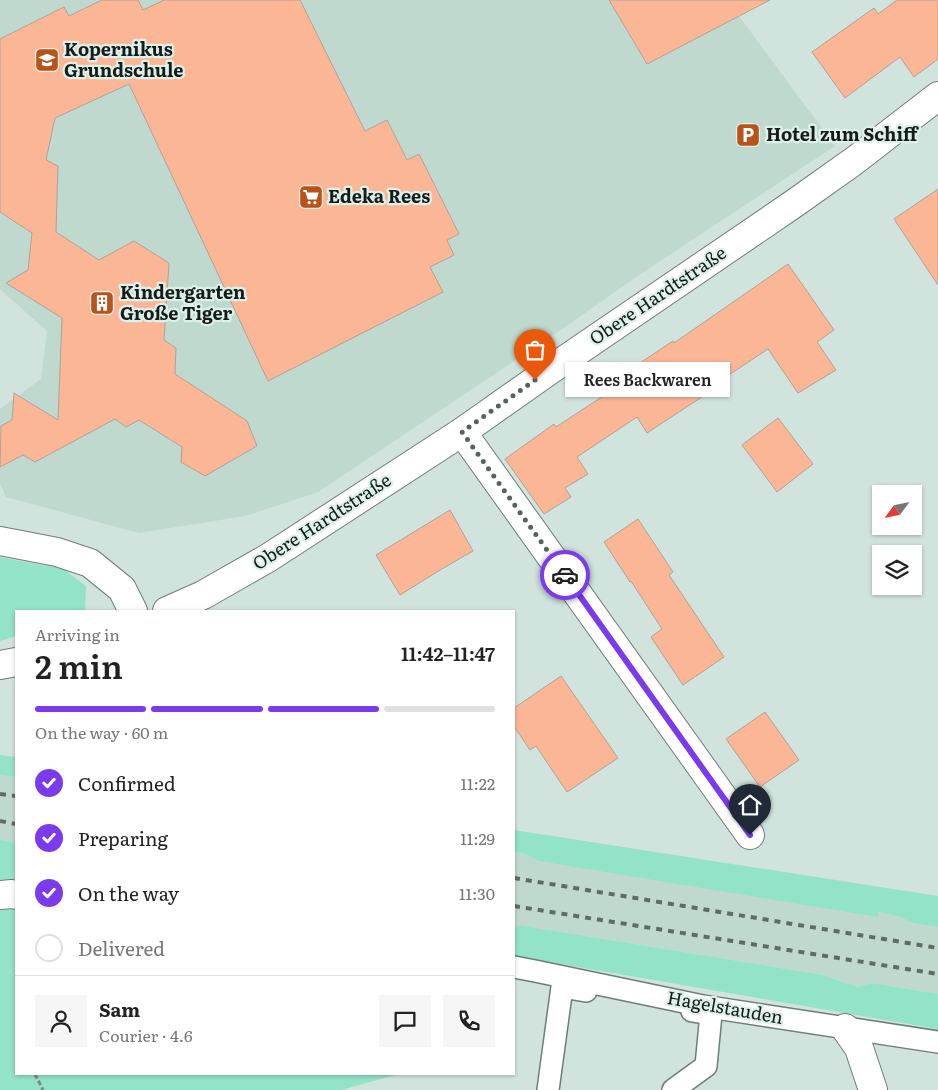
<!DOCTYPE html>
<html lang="en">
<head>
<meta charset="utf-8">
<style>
	:root { --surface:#fff; --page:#f6f6f6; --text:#222; --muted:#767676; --line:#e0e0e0; --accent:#7c3aed }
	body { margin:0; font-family:Literata,serif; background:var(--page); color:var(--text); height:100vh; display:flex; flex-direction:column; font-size:19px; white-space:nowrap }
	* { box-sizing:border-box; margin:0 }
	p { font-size:16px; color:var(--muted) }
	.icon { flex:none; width:28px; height:28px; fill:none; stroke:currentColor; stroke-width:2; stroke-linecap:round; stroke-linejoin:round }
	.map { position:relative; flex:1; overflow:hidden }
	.side { position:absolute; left:15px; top:610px; width:500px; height:465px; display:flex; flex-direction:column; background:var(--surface); border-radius:0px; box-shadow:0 1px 4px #0004 }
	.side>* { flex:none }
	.needle { width:32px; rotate:237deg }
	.controls { position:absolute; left:872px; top:485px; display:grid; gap:10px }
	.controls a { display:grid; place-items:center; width:50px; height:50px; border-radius:0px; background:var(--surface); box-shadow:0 1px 4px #0004; font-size:25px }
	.pin { position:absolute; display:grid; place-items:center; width:42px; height:42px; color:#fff; margin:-51px -21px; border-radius:50% 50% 50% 0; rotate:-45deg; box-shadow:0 0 5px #0007 }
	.pin .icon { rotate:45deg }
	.courier { position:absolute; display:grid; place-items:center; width:50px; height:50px; margin:-25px; border:4px solid #7c3aed; border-radius:50%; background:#fff; color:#222; box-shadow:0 1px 6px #0007 }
	.bubble { position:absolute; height:35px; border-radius:0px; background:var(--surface); box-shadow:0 1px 4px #0004; font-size:16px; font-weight:600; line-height:35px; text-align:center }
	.overview em { font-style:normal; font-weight:600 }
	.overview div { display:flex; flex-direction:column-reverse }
	.overview { display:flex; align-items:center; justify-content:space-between; height:85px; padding:0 20px }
	h1 { font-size:32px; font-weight:600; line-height:38px }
	.bar { display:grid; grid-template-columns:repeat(4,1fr); gap:8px 5px; align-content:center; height:60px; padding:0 20px }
	.bar i { height:6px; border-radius:4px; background:var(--line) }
	.bar .current { background:var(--accent) }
	.bar p { grid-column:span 4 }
	.line { display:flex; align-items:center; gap:12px; padding:0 20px; border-top:1px solid var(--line) }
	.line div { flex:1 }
	.round { display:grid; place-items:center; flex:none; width:52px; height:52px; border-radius:0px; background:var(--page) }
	ol { padding:0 20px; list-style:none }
	li { display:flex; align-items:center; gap:15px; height:55px }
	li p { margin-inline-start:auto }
	li .icon { padding:5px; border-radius:50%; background:var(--accent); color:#fff; stroke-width:4 }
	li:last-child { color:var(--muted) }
	li i { width:28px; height:28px; border:2px solid var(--line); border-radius:50% }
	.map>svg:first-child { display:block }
</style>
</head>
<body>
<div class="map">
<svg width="938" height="1090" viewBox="0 0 938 1090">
	<rect width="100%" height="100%" fill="#d0e3dc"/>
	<g fill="#bfd9cf">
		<polygon points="0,0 727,0 835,146 639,275 565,327 318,492 245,516 139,533 6,497 0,484 0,409 41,379 47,331 1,290 0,288"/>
		<polygon points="0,775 16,777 16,843 0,840"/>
		<polygon points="514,852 525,854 538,861 878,916 877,910 901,917 912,923 938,927 938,994 872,983 857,987 823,975 524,926 514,926"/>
	</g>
	<g fill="#93e3c8">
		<polygon points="0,557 63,569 86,586 85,609 82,611 16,611 16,636 0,641"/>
		<polygon points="0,755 16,757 16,777 0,775"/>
		<polygon points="514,830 938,896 938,927 912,923 901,917 878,911 878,917 538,861 525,854 514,852"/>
		<polygon points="0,840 16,843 16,1074 399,1074 341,1090 0,1090"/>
		<polygon points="514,926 524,926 823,975 857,987 872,983 938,994 938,1029 514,956"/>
	</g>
	<g fill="#fbb696" stroke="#b1a199">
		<polygon points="102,0 138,0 143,10 164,0 300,0 365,131 387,120 407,160 419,154 459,234 447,240 454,255 430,267 443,292 268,381 129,84 55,118 46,160 58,166 56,232 99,260 134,241 169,263 164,340 176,348 175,374 247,421 257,446 205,476 181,462 182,447 139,420 126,427 115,419 35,462 23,455 0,467 1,426 12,420 14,393 58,420 62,318 6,283 28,270 32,233 0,212 0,39 64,7 69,16"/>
		<polygon points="609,0 770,0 647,64"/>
		<polygon points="897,0 938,0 938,59 914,77 900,57 845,98 812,52 874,8 878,14"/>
		<polygon points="938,189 938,285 894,219"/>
		<polygon points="788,264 834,330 817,342 836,370 798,393 768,349 706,390 708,393 647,433 637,417 577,457 588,474 565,488 571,497 544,514 505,459 554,424 556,427 617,387 613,381 673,341 674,343"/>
		<polygon points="778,418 813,464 777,492 742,445"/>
		<polygon points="450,510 473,551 440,570 400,595 376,555"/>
		<polygon points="638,519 673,572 669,575 724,657 683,685 651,637 662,629 631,581 630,582 604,542"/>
		<polygon points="561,676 618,758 567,792 536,746 530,750 514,726 514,708"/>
		<polygon points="765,712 799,760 760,787 726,739"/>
	</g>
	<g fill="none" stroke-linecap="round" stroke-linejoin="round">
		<defs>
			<g id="lane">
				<polyline points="514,967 535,971 703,1006 938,1042"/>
				<polyline points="548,1090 562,987 586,991"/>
				<polyline points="673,1090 706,1066 711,1014 692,1011"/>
			</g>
			<g id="street">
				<polyline points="462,432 750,835"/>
				<polyline points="0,541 57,552 90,563 122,589 133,611"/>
				<polyline points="167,611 203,595 268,558 462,432 550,370 792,205 854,161 938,96"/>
				<polyline points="0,665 16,662"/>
				<polyline points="0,895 12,894 16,895"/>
				<polyline points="845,1028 859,1048 873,1090"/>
			</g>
		</defs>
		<use href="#lane" stroke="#6d7e78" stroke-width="24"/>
		<use href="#street" stroke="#6d7e78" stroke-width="30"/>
		<polyline stroke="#7c8985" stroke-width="3" stroke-dasharray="5 2.5" stroke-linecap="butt" points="35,1074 43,1090"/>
		<use href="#lane" stroke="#fff" stroke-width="21"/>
		<use href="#street" stroke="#fff" stroke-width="28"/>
		<g stroke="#606b67" stroke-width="4" stroke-dasharray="6 6" stroke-linecap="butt">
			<polyline points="0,794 16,796"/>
			<polyline points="0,821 16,824"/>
			<polyline points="514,878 938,948"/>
			<polyline points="514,906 938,974"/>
		</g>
	</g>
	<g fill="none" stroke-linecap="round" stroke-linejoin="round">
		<polyline stroke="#57625e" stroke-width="5" stroke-dasharray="0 9" points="535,380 462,432 565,575"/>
		<polyline stroke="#7c3aed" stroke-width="6" points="565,575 750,835"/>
	</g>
	<defs>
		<symbol id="school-square" viewBox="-11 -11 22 22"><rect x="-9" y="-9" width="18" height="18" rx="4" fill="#b7541c" stroke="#ddf0e9"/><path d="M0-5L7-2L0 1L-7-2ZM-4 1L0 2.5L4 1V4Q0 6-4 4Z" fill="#fff"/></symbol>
		<symbol id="parking-square" viewBox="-11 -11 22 22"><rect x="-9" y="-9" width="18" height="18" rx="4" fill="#b7541c" stroke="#ddf0e9"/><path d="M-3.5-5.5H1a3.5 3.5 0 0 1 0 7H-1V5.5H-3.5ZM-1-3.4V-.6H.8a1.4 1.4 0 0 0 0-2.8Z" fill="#fff"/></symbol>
		<symbol id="supermarket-square" viewBox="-11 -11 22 22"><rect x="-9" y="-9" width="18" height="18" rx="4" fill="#b7541c" stroke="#ddf0e9"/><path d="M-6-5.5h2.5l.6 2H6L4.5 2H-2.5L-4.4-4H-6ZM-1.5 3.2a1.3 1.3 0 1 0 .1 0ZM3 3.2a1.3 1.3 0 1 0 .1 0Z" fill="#fff"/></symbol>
		<symbol id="building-square" viewBox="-11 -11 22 22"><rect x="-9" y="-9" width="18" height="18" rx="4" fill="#b7541c" stroke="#ddf0e9"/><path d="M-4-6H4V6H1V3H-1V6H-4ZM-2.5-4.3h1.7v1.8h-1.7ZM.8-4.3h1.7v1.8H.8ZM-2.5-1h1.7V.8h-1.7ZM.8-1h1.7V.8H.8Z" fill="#fff"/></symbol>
	</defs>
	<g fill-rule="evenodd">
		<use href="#school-square" x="33" y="46" width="28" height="28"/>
		<use href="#parking-square" x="734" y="121" width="28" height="28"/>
		<use href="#supermarket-square" x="297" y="183" width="28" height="28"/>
		<use href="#building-square" x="88" y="289" width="28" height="28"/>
	</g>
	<g text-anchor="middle" stroke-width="4.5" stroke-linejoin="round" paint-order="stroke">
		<g font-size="18" font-weight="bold" fill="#161c1a" stroke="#ddf0e9" text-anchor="start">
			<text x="64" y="56">Kopernikus<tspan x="64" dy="21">Grundschule</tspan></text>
			<text x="766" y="141">Hotel zum Schiff</text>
			<text x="328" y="203">Edeka Rees</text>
			<text x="120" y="299">Kindergarten<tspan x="120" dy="21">Große Tiger</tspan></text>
		</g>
		<g font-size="18" fill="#161c1a" stroke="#ddf0e9">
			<text transform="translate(658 296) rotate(-34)" y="6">Obere Hardtstraße</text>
			<text transform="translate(322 522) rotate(-33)" y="6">Obere Hardtstraße</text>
			<text transform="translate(725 1008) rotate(10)" y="6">Hagelstauden</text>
		</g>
	</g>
</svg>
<div class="controls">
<a><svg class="needle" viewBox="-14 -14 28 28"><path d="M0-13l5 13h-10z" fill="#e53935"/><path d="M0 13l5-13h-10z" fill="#767676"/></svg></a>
<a><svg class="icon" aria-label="layers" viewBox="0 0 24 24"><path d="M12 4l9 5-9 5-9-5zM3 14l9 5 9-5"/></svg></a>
</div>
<div class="pin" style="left:535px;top:380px;background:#ea580c"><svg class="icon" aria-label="bag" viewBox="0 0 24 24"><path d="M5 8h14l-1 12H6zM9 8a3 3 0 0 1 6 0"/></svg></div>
<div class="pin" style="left:750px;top:835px;background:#1f2937"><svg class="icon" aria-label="home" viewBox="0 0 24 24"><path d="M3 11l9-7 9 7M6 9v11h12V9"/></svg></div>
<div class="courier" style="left:565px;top:575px"><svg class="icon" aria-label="car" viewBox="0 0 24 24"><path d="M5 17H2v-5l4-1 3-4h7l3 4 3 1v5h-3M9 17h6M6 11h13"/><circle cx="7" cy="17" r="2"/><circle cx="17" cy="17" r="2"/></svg></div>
<div class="bubble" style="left:565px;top:362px;width:165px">Rees Backwaren</div>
<section class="side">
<div class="overview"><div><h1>2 min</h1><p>Arriving in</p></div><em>11:42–11:47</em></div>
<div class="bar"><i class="current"></i><i class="current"></i><i class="current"></i><i></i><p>On the way · 60 m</p></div>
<ol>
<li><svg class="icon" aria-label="check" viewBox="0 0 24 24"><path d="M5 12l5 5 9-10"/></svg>Confirmed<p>11:22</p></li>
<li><svg class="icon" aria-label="check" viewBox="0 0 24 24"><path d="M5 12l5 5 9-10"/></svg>Preparing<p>11:29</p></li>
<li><svg class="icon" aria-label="check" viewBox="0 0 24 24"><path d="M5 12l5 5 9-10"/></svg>On the way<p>11:30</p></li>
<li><i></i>Delivered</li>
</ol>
<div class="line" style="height:90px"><a class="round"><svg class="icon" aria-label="person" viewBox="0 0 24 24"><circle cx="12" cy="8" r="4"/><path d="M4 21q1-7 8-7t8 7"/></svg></a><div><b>Sam</b><p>Courier · 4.6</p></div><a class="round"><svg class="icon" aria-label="chat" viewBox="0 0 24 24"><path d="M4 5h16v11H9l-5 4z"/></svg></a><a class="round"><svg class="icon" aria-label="phone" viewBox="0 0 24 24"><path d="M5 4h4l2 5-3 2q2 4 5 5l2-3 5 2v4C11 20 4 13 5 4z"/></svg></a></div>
</section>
</div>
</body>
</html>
